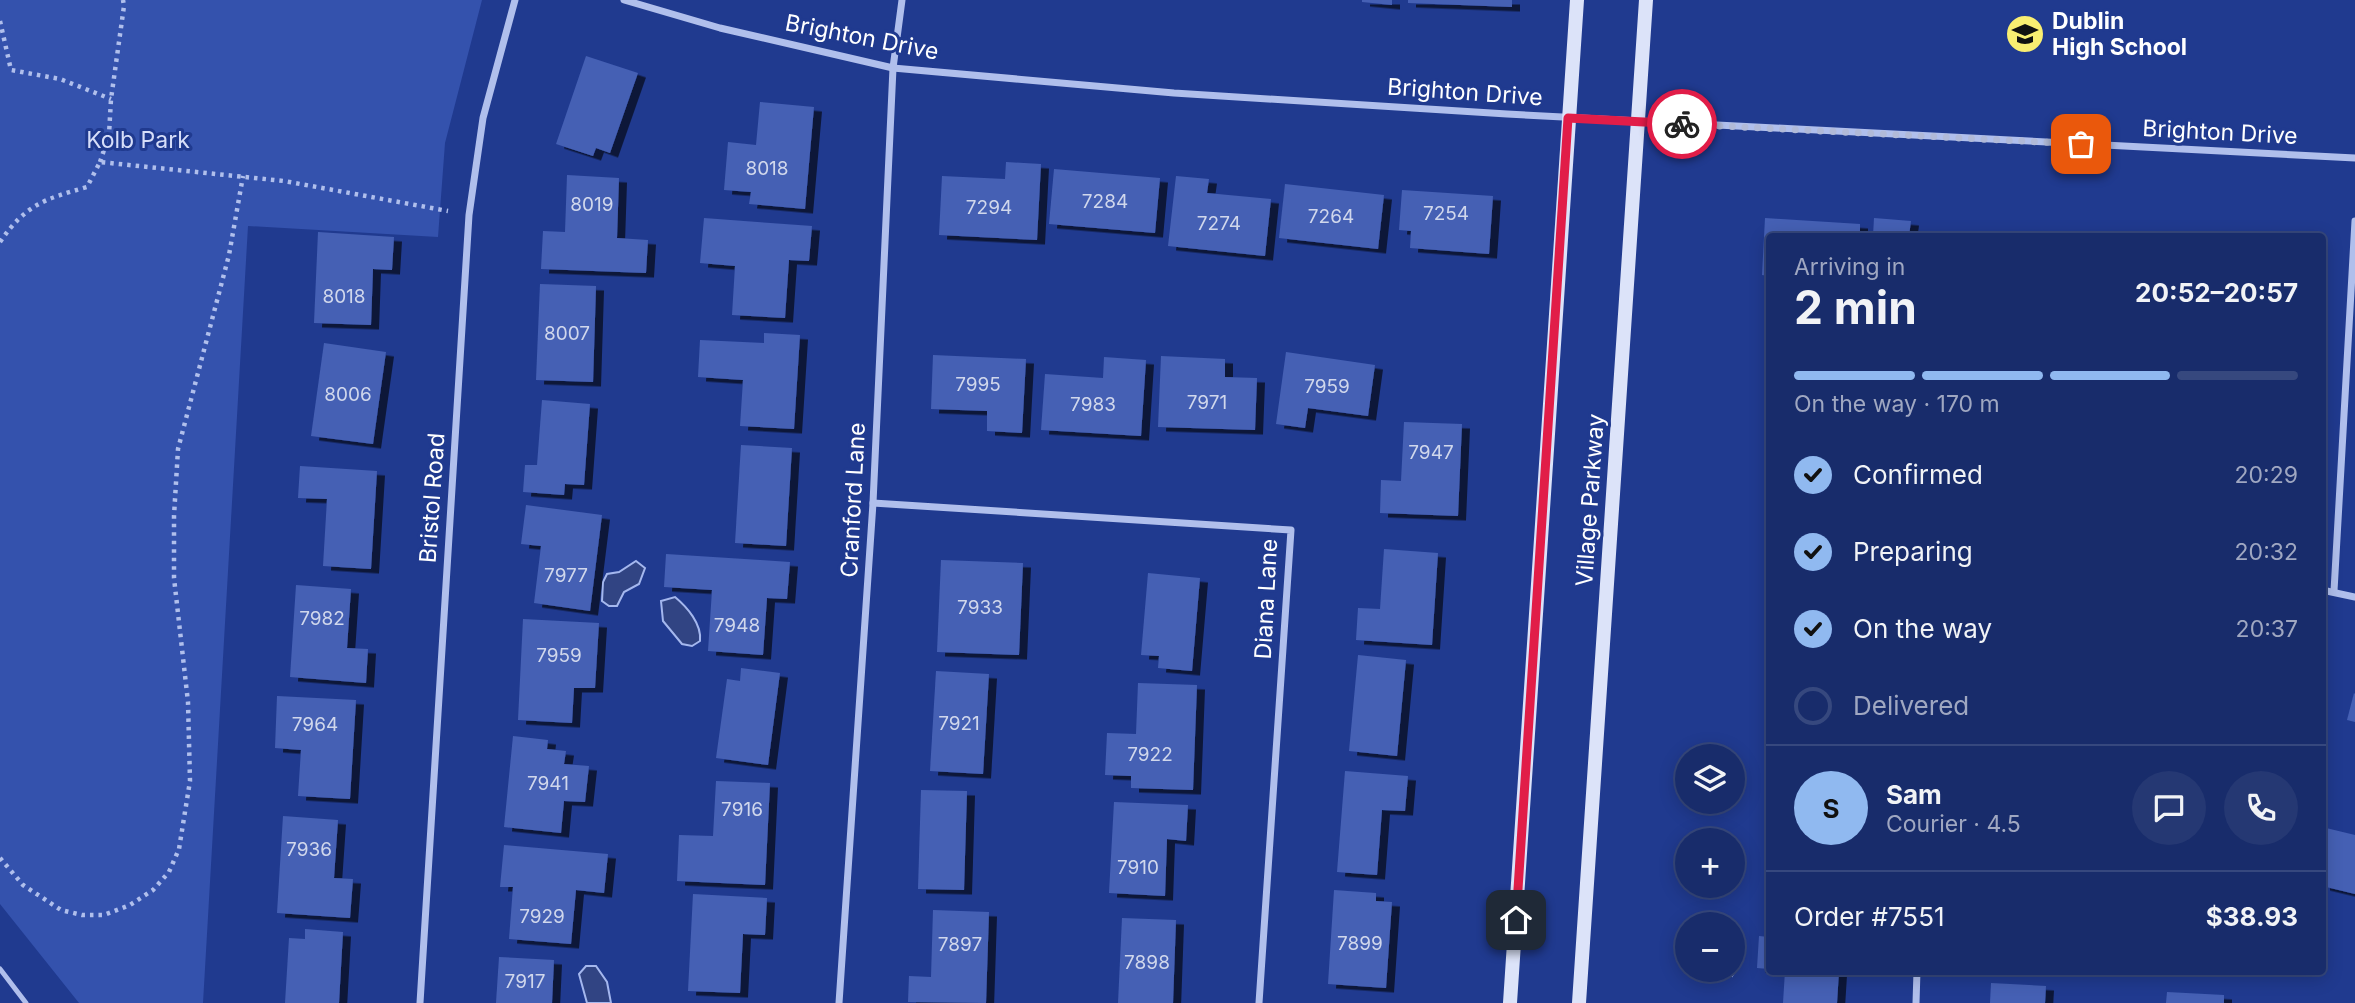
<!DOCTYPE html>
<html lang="en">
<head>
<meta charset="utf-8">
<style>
	:root { --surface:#182c6b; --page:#253873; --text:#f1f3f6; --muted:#9fa7c1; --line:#36487e; --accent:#90b9f0 }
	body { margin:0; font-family:Inter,sans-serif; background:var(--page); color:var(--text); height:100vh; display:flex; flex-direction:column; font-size:26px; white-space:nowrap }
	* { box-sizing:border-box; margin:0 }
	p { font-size:23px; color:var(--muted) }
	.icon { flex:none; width:38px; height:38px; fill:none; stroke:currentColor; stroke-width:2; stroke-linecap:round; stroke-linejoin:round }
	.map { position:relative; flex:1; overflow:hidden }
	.side { position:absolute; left:1766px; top:233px; width:560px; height:742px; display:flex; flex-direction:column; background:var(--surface); border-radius:7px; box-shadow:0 4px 18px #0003,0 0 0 2px var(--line) }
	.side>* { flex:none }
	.tools { position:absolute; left:1675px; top:744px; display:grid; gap:14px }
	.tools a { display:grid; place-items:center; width:70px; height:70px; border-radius:50%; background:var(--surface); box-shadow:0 4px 18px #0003,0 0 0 2px var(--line); font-size:35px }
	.pin { position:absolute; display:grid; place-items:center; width:60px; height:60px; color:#fff; margin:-30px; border-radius:14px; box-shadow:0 4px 10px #0006 }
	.courier { position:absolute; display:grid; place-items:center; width:70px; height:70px; margin:-35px; border:5px solid #e11d48; border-radius:50%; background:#fff; color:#222; box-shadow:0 2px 9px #0007 }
	.headline em { font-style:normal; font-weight:700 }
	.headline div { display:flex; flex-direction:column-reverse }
	.headline { display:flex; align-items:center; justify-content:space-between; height:119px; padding:0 28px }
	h1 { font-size:46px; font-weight:700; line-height:52px }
	.bar { display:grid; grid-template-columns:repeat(4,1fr); gap:10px 7px; align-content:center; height:84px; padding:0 28px }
	.bar i { height:9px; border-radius:5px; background:var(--line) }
	.bar .selected { background:var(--accent) }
	.bar p { grid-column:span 4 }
	.line { display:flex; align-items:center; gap:18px; padding:0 28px; border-top:2px solid var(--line) }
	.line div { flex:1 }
	.round { display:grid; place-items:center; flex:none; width:74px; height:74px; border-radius:37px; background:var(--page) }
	ol { padding:0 28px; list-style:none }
	li { display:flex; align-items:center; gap:21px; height:77px }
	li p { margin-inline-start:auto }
	li .icon { padding:7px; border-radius:50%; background:var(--accent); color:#111; stroke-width:4 }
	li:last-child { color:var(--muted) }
	li i { width:38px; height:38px; border:4px solid var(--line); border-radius:50% }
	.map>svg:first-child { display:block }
</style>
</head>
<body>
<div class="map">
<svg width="2355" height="1003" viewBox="0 0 2355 1003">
	<defs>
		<filter id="shadow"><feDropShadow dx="8" dy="4.5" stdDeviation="0" flood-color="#0009"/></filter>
	</defs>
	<rect width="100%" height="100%" fill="#203a8f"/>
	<polygon fill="#3452ad" points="0,0 482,0 445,143 438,237 248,226 203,1003 79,1003 0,904"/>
	<g fill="#314483" stroke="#a4b7ee" stroke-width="2">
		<polygon points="636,561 645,568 639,584 624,592 617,606 609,606 602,601 603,582 607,574 619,572"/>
		<path d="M675,597C687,607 702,624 700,641L692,646L682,644L663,621L661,601Z"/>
		<path d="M1731,920L1744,945C1739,955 1738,967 1732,976L1719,972V970H1732V924H1726Z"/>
		<polygon points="586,966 596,966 607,982 611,1003 587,1003 579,974"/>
	</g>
	<g fill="#4560b4" filter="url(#shadow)">
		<polygon points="1362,0 1392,0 1392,5 1362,2"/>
		<polygon points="1408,0 1512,0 1512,7 1408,3"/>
		<polygon points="586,56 638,73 610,153 596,148 593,156 556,144"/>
		<polygon points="760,102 814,107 805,209 749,204 751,192 724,190 728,142 756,145"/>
		<polygon points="1006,162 1041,164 1037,240 939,235 942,176 1005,179"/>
		<polygon points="1054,169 1160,178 1155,233 1049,224"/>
		<polygon points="567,175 619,178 617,238 648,240 646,273 541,269 543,231 565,232"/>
		<polygon points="1176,176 1209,179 1207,193 1271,199 1265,256 1168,246"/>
		<polygon points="1285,184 1384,195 1378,249 1279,238"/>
		<polygon points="1402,190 1493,196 1489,254 1410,248 1411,231 1399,230"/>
		<polygon points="704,218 812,226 809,261 789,260 785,318 732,315 735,266 700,263"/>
		<polygon points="1765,218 1860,224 1860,236 1769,236 1769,276 1762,275"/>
		<polygon points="1874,218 1911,221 1909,236 1873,236"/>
		<polygon points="318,232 394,237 392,270 373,269 371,325 314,323"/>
		<polygon points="1987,232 2016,234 2016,236 1986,236"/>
		<polygon points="540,284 596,286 593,382 536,380"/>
		<polygon points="764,333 800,335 794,429 740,426 743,380 698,377 700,340 764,343"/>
		<polygon points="324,343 386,352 373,444 311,436"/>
		<polygon points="1286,352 1375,365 1368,416 1308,408 1305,428 1276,424"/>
		<polygon points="933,355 1026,359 1022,433 987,431 987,411 931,409"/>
		<polygon points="1161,356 1225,359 1225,377 1257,378 1255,430 1158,427"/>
		<polygon points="1104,357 1146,360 1141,436 1041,430 1045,374 1103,378"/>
		<polygon points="542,400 590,404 584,485 565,484 564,495 523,492 525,465 537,465"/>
		<polygon points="1404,422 1462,424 1458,516 1380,513 1381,480 1401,481"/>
		<polygon points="741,445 792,448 786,546 735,543"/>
		<polygon points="300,466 377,471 371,569 323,566 327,499 298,498"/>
		<polygon points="526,505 602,515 590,611 534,603 541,546 521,544"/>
		<polygon points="1384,549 1438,553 1432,645 1356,640 1358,608 1380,609"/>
		<polygon points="666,554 790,562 787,599 767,598 763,655 708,651 712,590 664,587"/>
		<polygon points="941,560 1023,563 1019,655 937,652"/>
		<polygon points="1148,573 1200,578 1192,671 1158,668 1159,656 1141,655"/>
		<polygon points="296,585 351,589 347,648 368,649 366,683 290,677"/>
		<polygon points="523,619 599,623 595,688 574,688 572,723 518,720"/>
		<polygon points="1358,655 1406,660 1397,756 1349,751"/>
		<polygon points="741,668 780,673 768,765 716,758 727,679 740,681"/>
		<polygon points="936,671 989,674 983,774 930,771"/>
		<polygon points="1138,683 1197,685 1193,790 1131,788 1131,776 1105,775 1107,733 1136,734"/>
		<polygon points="2354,693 2355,694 2355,722 2347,720"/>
		<polygon points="277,696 356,700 350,799 298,796 301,750 275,748"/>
		<polygon points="513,736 548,740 547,749 566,751 564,764 589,766 585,802 564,801 561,833 504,827"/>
		<polygon points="1345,771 1408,776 1405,811 1382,810 1377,875 1337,872"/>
		<polygon points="716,781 770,783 765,885 677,881 679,835 713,836"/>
		<polygon points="921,790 967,791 964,890 918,889"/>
		<polygon points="1114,802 1188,805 1186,841 1167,839 1165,896 1109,893"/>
		<polygon points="283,816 338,820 334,878 353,879 350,918 277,913"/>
		<polygon points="2322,827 2355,835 2355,894 2322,886"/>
		<polygon points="504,845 608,854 604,893 576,890 571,944 509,939 513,887 500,887"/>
		<polygon points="1334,890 1376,893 1376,901 1392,902 1386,988 1328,984"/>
		<polygon points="693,894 767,898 765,935 743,934 740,993 688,991"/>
		<polygon points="933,910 989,912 986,1003 908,1002 909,976 931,977"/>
		<polygon points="1122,918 1176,920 1173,1003 1118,1003"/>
		<polygon points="305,929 343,932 339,1003 285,1003 289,938 305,939"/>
		<polygon points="1759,936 1769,937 1769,969 1757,968"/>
		<polygon points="499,957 554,960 552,1003 496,1003"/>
		<polygon points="1785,971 1839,971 1837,1003 1783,1003"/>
		<polygon points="1991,983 2046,986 2045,1003 1990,1003"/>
		<polygon points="2167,992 2224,995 2224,1003 2166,1003"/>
	</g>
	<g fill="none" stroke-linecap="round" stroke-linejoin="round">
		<g stroke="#b0bfec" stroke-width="4.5" stroke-dasharray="3.5 5" stroke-linecap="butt">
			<polyline points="0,21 11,70 60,79 111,99"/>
			<polyline points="100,162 109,135 111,99 124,6 123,0"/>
			<path d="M0,242C26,204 45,199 87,187L100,162L284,181L448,211"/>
			<polyline points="0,858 23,885 61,910 82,915 104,915 130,905 153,890 169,872 179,849 190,781 188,702 174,578 174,516 178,449 229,255 243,176"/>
		</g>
		<polyline stroke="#b0bfec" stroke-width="5" points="0,969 26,1003"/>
		<g stroke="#b0bfec" stroke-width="7">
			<polyline points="624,0 720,28 893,68 1174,93 1507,114 2355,158"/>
			<polyline points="873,503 1291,530 1259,1003"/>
			<polyline points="2322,590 2355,597"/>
			<polyline points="2334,591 2355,221"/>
			<polyline points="420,1003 469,215 483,118 515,0"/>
			<polyline points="839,1003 873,503 893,68 902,0"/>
			<polyline points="1916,1003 1917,971"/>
		</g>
		<g stroke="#dce3f9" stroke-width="14">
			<polyline points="1510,1003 1577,0"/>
			<polyline points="1579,1003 1646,0"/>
		</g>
	</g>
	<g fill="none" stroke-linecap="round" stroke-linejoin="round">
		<polyline stroke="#b1bad8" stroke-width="7" stroke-dasharray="0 12.6" points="1682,124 2081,144"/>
		<polyline stroke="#e11d48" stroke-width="9" points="1516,920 1568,118 1682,124"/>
	</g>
	<defs>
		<symbol id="school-disc" viewBox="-11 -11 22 22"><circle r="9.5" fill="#f9ee71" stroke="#203a8f"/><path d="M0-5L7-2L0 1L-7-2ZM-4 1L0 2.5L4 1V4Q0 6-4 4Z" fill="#111"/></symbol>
	</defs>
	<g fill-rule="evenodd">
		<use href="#school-disc" x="2003" y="12" width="44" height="44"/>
	</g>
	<g text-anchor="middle" stroke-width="6" stroke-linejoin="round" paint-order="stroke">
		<g font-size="19" fill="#d0d7ec">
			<text x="767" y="175">8018</text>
			<text x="1105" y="208">7284</text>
			<text x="592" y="211">8019</text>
			<text x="989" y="214">7294</text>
			<text x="1446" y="220">7254</text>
			<text x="1331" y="223">7264</text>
			<text x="1219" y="230">7274</text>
			<text x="344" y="303">8018</text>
			<text x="567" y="340">8007</text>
			<text x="978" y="391">7995</text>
			<text x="1327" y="393">7959</text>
			<text x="348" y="401">8006</text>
			<text x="1207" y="409">7971</text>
			<text x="1093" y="411">7983</text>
			<text x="1431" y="459">7947</text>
			<text x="566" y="582">7977</text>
			<text x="980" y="614">7933</text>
			<text x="322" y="625">7982</text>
			<text x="737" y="632">7948</text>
			<text x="559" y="662">7959</text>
			<text x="959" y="730">7921</text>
			<text x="315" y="731">7964</text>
			<text x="1150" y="761">7922</text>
			<text x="548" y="790">7941</text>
			<text x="742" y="816">7916</text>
			<text x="309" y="856">7936</text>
			<text x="1138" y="874">7910</text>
			<text x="542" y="923">7929</text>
			<text x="1360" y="950">7899</text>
			<text x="960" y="951">7897</text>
			<text x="1147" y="969">7898</text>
			<text x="525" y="988">7917</text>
		</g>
		<g font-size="23" font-weight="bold" fill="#fff" stroke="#203a8f" text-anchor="start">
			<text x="2052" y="29">Dublin<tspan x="2052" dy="26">High School</tspan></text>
		</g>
		<g font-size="23" fill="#fff" stroke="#203a8f">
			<text transform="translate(862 37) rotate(11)" y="8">Brighton Drive</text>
			<text transform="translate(1465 92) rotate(4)" y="8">Brighton Drive</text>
			<text transform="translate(2220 132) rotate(3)" y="8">Brighton Drive</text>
			<text transform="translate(432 498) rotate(-86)" y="8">Bristol Road</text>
			<text transform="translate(853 500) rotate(-87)" y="8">Cranford Lane</text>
			<text transform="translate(1590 500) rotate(-86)" y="8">Village Parkway</text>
			<text transform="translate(1266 599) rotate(-87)" y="8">Diana Lane</text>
		</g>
		<g font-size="23" fill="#d6def9" stroke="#203a8f">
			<text x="138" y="148">Kolb Park</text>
		</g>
	</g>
</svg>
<div class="tools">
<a><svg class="icon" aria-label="layers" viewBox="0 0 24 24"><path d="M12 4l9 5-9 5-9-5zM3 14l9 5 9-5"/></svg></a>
<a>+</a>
<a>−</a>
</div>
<div class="pin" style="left:2081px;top:144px;background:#ea580c"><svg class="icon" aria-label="bag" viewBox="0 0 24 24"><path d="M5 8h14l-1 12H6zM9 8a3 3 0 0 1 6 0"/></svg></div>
<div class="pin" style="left:1516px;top:920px;background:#1f2937"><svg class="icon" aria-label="home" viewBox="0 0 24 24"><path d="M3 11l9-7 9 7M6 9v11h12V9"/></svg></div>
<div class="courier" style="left:1682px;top:124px"><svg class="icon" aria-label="bike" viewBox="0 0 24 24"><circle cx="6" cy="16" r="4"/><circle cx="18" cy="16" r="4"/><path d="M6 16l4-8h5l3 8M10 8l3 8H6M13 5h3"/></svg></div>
<section class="side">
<div class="headline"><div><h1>2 min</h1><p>Arriving in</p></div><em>20:52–20:57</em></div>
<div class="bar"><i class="selected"></i><i class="selected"></i><i class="selected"></i><i></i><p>On the way · 170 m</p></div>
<ol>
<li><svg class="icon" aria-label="check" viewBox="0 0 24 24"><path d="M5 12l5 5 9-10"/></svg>Confirmed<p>20:29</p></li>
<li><svg class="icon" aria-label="check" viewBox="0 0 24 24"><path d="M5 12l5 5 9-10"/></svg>Preparing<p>20:32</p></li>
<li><svg class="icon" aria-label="check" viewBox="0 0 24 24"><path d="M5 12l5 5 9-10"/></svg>On the way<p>20:37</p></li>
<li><i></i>Delivered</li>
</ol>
<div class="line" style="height:126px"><b class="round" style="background:var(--accent);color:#111">S</b><div><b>Sam</b><p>Courier · 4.5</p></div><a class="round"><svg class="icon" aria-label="chat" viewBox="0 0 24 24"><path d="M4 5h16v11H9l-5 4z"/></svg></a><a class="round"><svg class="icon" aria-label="phone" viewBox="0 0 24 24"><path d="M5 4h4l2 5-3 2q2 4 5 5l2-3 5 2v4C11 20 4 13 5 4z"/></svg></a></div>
<div class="line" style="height:91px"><div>Order #7551</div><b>$38.93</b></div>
</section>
</div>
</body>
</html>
